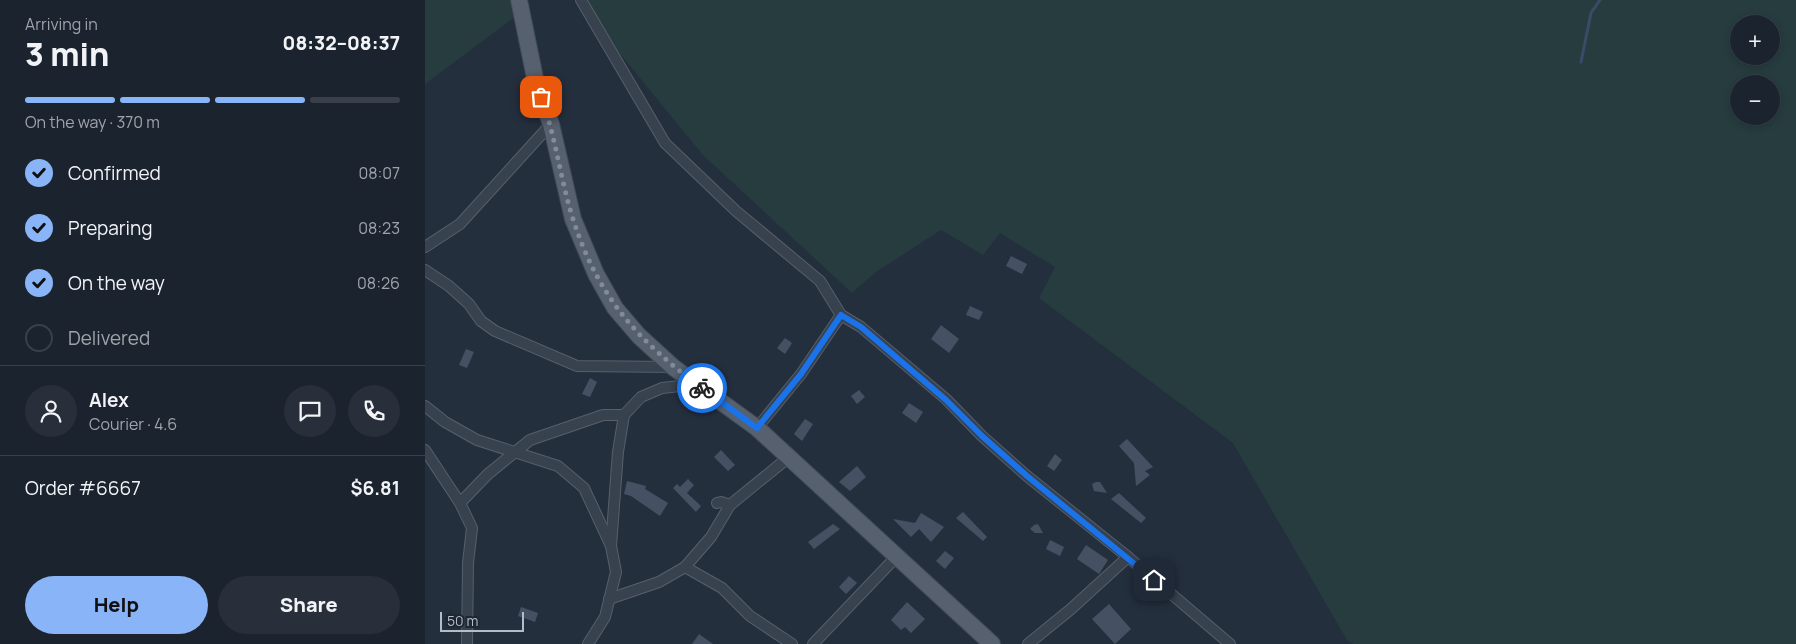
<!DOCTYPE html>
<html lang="en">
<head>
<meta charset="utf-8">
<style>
	:root { --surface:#1b232e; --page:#282f3a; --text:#f1f3f6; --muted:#a0a4aa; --line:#39404a; --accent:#8ab4f8 }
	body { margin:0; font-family:Manrope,sans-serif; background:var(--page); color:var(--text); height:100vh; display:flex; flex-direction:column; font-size:19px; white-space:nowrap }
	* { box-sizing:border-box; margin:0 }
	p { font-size:16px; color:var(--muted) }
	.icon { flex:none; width:28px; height:28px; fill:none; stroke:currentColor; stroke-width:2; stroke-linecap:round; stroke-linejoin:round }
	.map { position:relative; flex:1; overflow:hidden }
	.side { display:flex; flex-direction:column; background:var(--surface); width:425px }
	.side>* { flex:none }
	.tools { position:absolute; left:1305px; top:15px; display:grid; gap:10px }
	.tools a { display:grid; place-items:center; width:50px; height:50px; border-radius:50%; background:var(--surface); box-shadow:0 2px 8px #0003,0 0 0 1px var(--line); font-size:25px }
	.scale { position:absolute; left:15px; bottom:12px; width:84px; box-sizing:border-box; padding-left:5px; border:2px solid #b4bcc9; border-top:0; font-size:14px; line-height:18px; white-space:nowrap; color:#b4bcc9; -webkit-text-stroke:4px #1d2633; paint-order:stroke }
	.pin { position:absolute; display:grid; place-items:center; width:42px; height:42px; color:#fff; margin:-21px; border-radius:10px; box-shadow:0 2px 8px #0006 }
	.courier { position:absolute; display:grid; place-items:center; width:50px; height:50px; margin:-25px; border:4px solid #1a73e8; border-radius:50%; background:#fff; color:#222; box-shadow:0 1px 6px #0007 }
	.overview em { font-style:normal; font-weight:800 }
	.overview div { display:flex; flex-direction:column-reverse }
	.overview { display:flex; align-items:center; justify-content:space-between; height:85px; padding:0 25px }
	h1 { font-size:32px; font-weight:800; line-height:38px }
	.bar { display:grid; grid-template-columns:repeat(4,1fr); gap:8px 5px; align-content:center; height:60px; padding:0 25px }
	.bar i { height:6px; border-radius:4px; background:var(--line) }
	.bar .selected { background:var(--accent) }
	.bar p { grid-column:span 4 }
	.line { display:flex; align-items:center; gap:12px; padding:0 25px; border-top:1px solid var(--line) }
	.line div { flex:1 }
	.round { display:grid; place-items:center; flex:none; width:52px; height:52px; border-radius:26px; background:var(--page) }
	ol { padding:0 25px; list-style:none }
	li { display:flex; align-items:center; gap:15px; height:55px }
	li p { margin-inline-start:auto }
	li .icon { padding:5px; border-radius:50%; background:var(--accent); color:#111; stroke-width:4 }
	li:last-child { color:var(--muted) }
	li i { width:28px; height:28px; border:2px solid var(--line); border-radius:50% }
	.action { display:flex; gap:10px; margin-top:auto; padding:10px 25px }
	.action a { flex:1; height:58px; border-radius:30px; background:var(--accent); color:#111; font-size:20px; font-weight:800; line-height:58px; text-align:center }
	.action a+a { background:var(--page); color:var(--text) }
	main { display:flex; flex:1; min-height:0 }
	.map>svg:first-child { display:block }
</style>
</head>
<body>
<main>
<section class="side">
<div class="overview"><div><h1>3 min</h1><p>Arriving in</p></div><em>08:32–08:37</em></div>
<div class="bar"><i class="selected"></i><i class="selected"></i><i class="selected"></i><i></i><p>On the way · 370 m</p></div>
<ol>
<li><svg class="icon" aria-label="check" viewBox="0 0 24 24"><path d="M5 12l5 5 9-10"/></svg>Confirmed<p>08:07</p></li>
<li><svg class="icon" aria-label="check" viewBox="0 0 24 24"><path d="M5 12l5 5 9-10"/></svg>Preparing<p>08:23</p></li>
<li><svg class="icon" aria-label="check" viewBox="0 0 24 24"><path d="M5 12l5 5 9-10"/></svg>On the way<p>08:26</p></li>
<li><i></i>Delivered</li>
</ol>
<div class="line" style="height:90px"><a class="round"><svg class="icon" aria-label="person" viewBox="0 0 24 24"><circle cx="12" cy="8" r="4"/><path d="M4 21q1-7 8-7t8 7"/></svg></a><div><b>Alex</b><p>Courier · 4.6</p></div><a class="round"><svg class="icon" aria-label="chat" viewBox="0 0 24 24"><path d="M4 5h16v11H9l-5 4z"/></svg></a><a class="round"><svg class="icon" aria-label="phone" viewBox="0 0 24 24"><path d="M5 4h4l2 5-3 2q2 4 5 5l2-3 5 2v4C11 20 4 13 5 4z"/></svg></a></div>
<div class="line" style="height:65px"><div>Order #6667</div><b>$6.81</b></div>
<div class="action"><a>Help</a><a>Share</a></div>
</section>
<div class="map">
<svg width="1371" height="644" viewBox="0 0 1371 644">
	<rect width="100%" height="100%" fill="#242f3e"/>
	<g fill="#263c3f" fill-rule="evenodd">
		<polygon points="0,0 92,0 95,13 0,84"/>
		<path d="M151,0H1371V644H928L922,640L808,443L614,298L630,267L575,233L558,255L516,230L451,272L427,293L278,155ZM1314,24H1346V56H1314ZM1314,84H1346V116H1314Z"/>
	</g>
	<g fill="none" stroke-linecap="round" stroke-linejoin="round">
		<polyline stroke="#394c67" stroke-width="3" points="1156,62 1166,13 1175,0"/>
	</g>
	<g fill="#455162">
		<polygon points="586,256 602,264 597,274 581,266"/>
		<polygon points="545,306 558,312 554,320 541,315"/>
		<polygon points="516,325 534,339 524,353 506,339"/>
		<polygon points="360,338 367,343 360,354 352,348"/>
		<polygon points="41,349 49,352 42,368 34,365"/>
		<polygon points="165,378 172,382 165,397 157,394"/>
		<polygon points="434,390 440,397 432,404 426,396"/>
		<polygon points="484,403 498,412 491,423 477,413"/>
		<polygon points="380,419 388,424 377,441 369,434"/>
		<polygon points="702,439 728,467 720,471 725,475 711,486 709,463 694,446"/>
		<polygon points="296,450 310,465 303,471 289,457"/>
		<polygon points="630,454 637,460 629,471 622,466"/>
		<polygon points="432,466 441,477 425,491 414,482"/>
		<polygon points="263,479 269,485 262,493 276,506 271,512 248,488 252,484 255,487"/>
		<polygon points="202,481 221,486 220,489 243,503 235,516 206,496 199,494"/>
		<polygon points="671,482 675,482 682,493 669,491 667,484"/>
		<polygon points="694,493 721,518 716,523 686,499"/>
		<polygon points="538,512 562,537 558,541 531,518"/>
		<polygon points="496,513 519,527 506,542 494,529 486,537 468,519 490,523"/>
		<polygon points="408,524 415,529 389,549 383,542"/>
		<polygon points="613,524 618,533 610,533 605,529 609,525"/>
		<polygon points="625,540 639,547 635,556 621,549"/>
		<polygon points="661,545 683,560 674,574 652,559"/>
		<polygon points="520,551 529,558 520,569 511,561"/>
		<polygon points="424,576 432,583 421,594 414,587"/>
		<polygon points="482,602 500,619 486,633 480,627 476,630 466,620"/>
		<polygon points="684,604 706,629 690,644 667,619"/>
		<polygon points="96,607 113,613 110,622 93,616"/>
		<polygon points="274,634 288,644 267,644"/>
	</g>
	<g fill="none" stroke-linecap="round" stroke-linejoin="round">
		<defs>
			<g id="minor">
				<polyline points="156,0 240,143 311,211 395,281 416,315 436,327 521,399 557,436 602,476 703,557 805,644"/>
				<polyline points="0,247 35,224 126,124"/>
				<polyline points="0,270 24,286 44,304 56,321 70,331 152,366 248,367"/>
				<polyline points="0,406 20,422 52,440 133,466 159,488 186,546"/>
				<polyline points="332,428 376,374 416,315"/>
				<polyline points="0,450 35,503 47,528 43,563 42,644"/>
				<polyline points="35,503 63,474 105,440 178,415 199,415 216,397 237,388 273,384"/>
				<polyline points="292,503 296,502 305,505 364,457"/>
				<polyline points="260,567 286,537 305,505"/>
				<polyline points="184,599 234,582 260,567 297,588 325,616 367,644"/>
				<polyline points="163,644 180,617 191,572 186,546 193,452 199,415"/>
				<polyline points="388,644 472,556"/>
				<polyline points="603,644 646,609 703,557"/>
			</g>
			<polyline id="primary" points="94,0 111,83 126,124 148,219 171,274 190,308 214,336 248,367 332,428 567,644"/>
		</defs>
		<use href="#minor" stroke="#565f6c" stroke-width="12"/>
		<use href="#primary" stroke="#414a57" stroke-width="18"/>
		<use href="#minor" stroke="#38414e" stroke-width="10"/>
		<use href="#primary" stroke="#56606e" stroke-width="16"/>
	</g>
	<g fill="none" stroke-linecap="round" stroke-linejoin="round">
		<path stroke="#828b98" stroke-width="5" stroke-dasharray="0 9" d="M116,97C131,137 135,178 148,219C173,297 212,340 277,388"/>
		<polyline stroke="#1a73e8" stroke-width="6" points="277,388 332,428 376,374 416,315 436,327 521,400 557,436 602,476 729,580"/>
	</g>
</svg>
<div class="tools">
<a>+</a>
<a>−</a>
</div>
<div class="scale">50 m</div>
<div class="pin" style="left:116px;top:97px;background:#ea580c"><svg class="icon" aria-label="bag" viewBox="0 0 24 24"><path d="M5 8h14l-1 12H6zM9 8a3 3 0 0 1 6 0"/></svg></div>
<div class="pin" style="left:729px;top:580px;background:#1f2937"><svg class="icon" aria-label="home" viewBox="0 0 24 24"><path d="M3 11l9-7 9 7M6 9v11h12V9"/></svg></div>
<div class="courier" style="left:277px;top:388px"><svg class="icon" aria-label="bike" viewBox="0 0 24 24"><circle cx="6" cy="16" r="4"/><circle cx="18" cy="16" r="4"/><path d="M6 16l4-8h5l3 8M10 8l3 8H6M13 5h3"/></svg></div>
</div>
</main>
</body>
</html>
